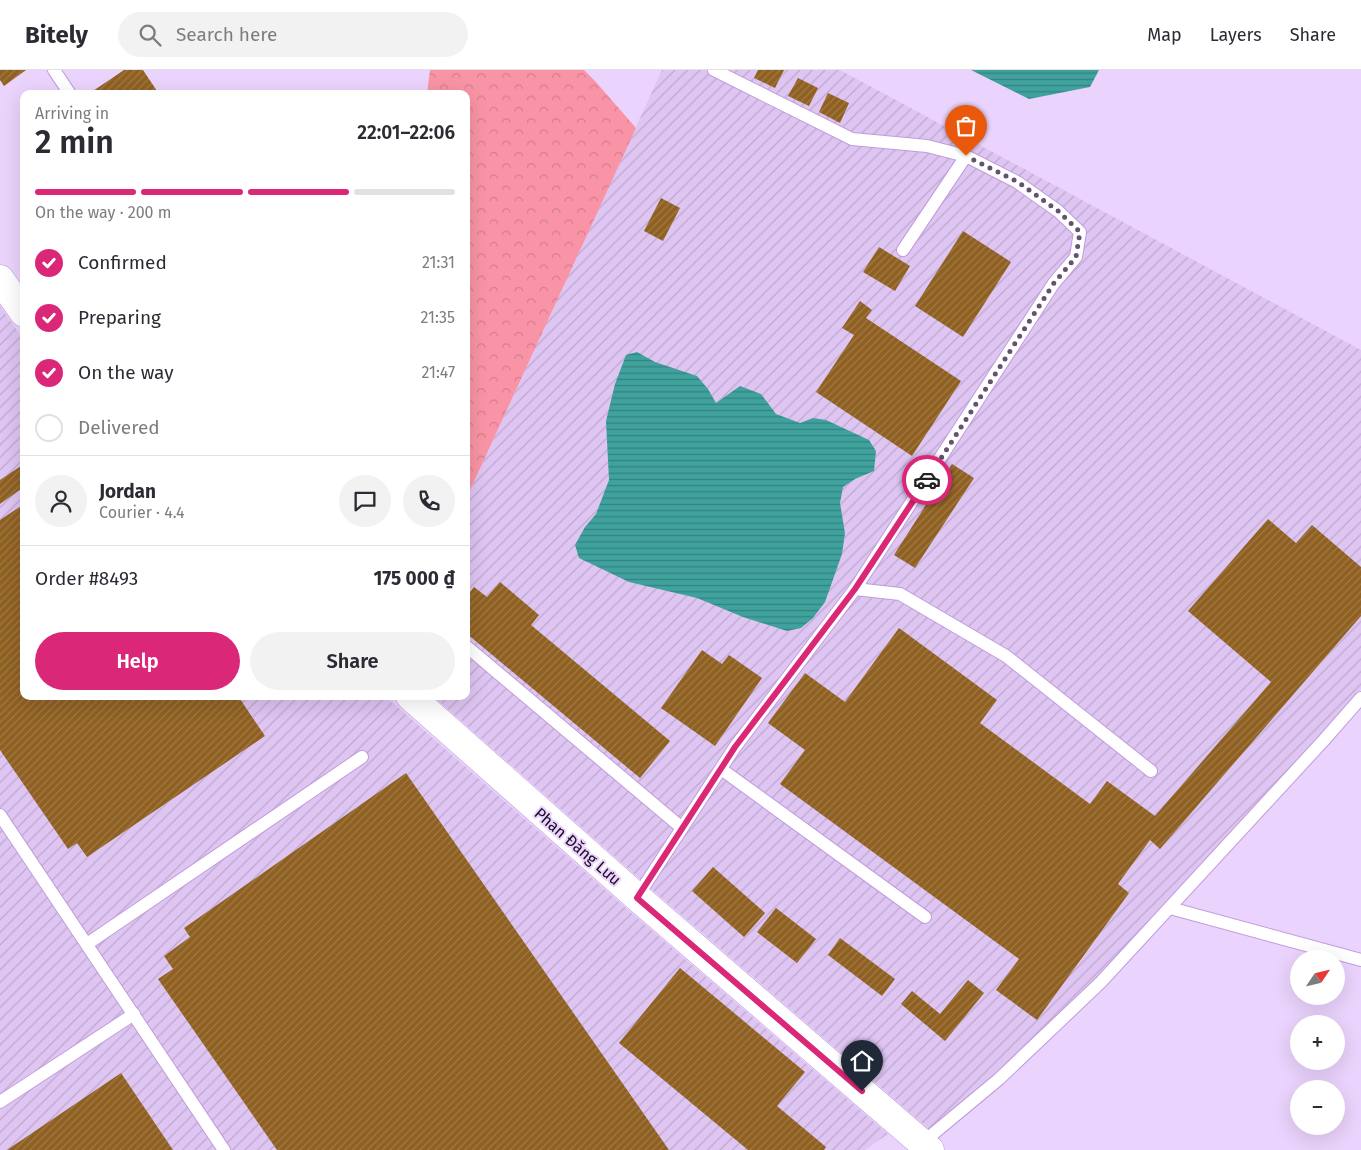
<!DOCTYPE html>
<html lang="en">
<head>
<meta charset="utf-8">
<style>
	:root { --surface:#fff; --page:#f2f2f3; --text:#2b2b33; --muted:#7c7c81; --line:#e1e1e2; --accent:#db2777 }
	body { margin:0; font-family:"Fira Sans",sans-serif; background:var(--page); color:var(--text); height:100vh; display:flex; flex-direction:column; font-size:19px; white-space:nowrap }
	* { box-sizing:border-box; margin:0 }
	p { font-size:16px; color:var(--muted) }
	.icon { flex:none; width:28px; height:28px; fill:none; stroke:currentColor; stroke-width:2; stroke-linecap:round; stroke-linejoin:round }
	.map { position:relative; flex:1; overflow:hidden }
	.drawer { position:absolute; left:20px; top:20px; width:450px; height:610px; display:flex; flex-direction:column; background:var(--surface); border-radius:10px; box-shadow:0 5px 20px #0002 }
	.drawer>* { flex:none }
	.needle { width:32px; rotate:55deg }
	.tools { position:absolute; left:1290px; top:880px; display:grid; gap:10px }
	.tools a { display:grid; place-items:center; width:55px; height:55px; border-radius:50%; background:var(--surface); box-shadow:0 5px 20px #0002; font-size:25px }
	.pin { position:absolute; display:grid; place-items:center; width:42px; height:42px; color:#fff; margin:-51px -21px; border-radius:50% 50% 50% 0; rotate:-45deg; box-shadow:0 0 5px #0007 }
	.pin .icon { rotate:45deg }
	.courier { position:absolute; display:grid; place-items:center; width:50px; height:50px; margin:-25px; border:4px solid #db2777; border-radius:50%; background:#fff; color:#222; box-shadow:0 1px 6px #0007 }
	.headline em { font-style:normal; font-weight:600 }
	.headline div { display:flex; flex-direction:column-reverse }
	.headline { display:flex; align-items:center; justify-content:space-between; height:85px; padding:0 15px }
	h1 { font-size:32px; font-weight:600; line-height:38px }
	.bar { display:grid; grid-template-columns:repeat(4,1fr); gap:8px 5px; align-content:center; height:60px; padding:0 15px }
	.bar i { height:6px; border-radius:4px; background:var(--line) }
	.bar .on { background:var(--accent) }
	.bar p { grid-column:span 4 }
	.line { display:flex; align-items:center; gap:12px; padding:0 15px; border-top:1px solid var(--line) }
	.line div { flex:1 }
	.round { display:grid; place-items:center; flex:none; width:52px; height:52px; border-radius:26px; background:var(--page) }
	ol { padding:0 15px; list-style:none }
	li { display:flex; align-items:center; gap:15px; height:55px }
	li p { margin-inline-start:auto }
	li .icon { padding:5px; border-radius:50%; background:var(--accent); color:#fff; stroke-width:4 }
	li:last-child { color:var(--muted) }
	li i { width:28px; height:28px; border:2px solid var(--line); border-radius:50% }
	.action { display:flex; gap:10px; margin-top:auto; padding:10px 15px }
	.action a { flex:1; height:58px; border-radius:30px; background:var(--accent); color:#fff; font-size:20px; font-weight:600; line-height:58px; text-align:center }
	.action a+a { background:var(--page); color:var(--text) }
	header { display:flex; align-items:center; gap:30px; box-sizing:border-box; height:70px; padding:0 25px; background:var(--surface); border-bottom:1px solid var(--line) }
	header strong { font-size:24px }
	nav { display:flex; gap:28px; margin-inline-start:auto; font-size:18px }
	.search { width:350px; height:45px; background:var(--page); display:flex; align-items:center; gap:12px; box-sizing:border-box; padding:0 18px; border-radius:28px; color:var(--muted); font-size:19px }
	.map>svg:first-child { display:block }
</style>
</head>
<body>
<header>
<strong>Bitely</strong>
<div class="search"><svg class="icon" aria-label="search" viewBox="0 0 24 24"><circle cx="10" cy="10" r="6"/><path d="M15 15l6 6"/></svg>Search here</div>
<nav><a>Map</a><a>Layers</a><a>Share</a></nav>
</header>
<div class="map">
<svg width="1361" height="1080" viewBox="0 0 1361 1080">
	<defs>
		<pattern id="industrial-furrows" width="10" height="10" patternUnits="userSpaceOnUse" patternTransform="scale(1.25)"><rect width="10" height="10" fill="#dec5f2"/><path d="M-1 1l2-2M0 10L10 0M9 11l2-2" fill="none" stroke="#bea8cf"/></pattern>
		<pattern id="forest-crowns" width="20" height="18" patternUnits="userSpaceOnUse" patternTransform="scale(1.25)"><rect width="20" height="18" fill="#f894a5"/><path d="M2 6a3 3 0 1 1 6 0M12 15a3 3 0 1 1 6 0" fill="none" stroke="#d47e8e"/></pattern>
		<pattern id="water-rules" width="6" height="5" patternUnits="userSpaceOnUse" patternTransform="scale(1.25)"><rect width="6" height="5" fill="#3fa29d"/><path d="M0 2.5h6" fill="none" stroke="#348280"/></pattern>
		<pattern id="building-hatch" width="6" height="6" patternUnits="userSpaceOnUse" patternTransform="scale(1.25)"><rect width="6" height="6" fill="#90601f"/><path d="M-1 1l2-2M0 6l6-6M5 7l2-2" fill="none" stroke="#9d7a4e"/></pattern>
	</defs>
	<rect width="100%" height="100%" fill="#ead3fc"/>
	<g fill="url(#industrial-furrows)">
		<polygon points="662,0 840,0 1361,280 1361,619 1319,667 1097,908 995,1006 929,1059 641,810 433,626 466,626 466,429"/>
		<polygon points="0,236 24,270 24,626 385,626 627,839 888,1064 865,1080 0,1080"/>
	</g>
	<polygon fill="url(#forest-crowns)" points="430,0 584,0 595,11 636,58 466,429 466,24 427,24"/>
	<g fill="url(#water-rules)">
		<polygon points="971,0 1099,0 1090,17 1029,29"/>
		<polygon points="637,282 655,292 697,306 708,319 716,333 740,316 761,324 776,344 800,353 813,348 826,350 869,370 876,381 874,401 855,409 843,417 840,433 845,463 842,484 825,532 813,548 801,558 787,561 743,547 697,528 629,512 579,488 575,475 585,457 596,444 609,410 606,351 615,314 626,285"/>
	</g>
	<g fill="url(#building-hatch)">
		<polygon points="0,0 26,0 4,16 0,10"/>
		<polygon points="124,0 143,0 159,24 95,24 93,21"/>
		<polygon points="758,0 784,0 775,18 754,8"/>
		<polygon points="798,8 818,18 809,36 788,26"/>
		<polygon points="828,23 849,33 840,53 819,42"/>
		<polygon points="661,128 680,138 663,171 644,161"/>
		<polygon points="963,161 1011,192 963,267 915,236"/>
		<polygon points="879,177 910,196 895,221 863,202"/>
		<polygon points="860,231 872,240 866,248 961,311 912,386 816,322 854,265 842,258"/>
		<polygon points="24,394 24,417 0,434 0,410"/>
		<polygon points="952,394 974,408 915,498 894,485"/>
		<polygon points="24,434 24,626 238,626 265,666 87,787 77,773 68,779 0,680 0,450"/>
		<polygon points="1268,449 1296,473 1312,455 1361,497 1361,546 1160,779 1150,770 1118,814 1129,823 1037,950 996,920 1019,889 780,714 805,680 768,653 805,603 845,632 899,558 997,630 980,653 1090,734 1107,711 1155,746 1271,612 1188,541"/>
		<polygon points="500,512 539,545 531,555 670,671 640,708 466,563 466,527 474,517 487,527"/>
		<polygon points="702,580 722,594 729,585 762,608 715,676 661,638"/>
		<polygon points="406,703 669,1080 277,1080 158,909 173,899 164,886 190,867 184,858"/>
		<polygon points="713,797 765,843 744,867 692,821"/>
		<polygon points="776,838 816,869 797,893 757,862"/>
		<polygon points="840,868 895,909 882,926 828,885"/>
		<polygon points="680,898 805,1002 777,1036 826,1077 824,1080 748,1080 619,973"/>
		<polygon points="968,910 984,923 945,971 901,934 912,921 940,944"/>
		<polygon points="121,1003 173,1080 7,1080"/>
	</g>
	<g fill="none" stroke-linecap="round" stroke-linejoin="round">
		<defs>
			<g id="service">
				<polyline points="54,0 70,24"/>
				<polyline points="903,180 966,86"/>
				<polyline points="855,519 900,524 1006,586 1151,701"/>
				<polyline points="466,576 682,758"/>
				<polyline points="721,699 925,847"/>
				<polyline points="0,745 224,1080"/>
				<polyline points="637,827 735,677 855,519 1054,213 1076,187 1080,162 1058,141 1017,112 966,86 927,76 852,69 714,0"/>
				<polyline points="1170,838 1361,890"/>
				<polyline points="87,874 362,687"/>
				<polyline points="0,1032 134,944"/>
				<polyline points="922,1073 999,1009 1101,912 1324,670 1361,628"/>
			</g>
			<g id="tertiary">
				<polyline points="0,209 24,243"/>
				<polyline points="410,626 637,827 930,1080"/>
			</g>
		</defs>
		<use href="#service" stroke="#c19cdd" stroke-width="14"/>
		<use href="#tertiary" stroke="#c19cdd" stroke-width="29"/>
		<use href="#service" stroke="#fff" stroke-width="12"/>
		<use href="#tertiary" stroke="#fff" stroke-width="28"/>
	</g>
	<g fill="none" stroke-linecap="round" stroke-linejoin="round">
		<polyline stroke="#635270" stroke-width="5" stroke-dasharray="0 9" points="927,410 1054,213 1076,187 1080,162 1058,141 1018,112 966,86"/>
		<polyline stroke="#db2777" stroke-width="6" points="862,1021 637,828 735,677 855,519 927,410"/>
	</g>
	<g text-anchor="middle" stroke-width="4" stroke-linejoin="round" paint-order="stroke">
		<g font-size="16" fill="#1a0c24" stroke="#ead3fc">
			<text transform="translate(578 776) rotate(41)" y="6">Phan Đăng Lưu</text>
		</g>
	</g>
</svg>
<div class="tools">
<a><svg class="needle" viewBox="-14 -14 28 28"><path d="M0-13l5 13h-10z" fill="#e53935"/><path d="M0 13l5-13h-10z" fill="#7c7c81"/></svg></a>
<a>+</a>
<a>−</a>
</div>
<div class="pin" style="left:966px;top:86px;background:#ea580c"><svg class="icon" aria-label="bag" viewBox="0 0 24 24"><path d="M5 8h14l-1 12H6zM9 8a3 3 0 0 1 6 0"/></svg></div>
<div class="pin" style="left:862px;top:1021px;background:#1f2937"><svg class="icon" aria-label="home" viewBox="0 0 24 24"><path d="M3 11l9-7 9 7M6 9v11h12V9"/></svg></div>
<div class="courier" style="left:927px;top:410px"><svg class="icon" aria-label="car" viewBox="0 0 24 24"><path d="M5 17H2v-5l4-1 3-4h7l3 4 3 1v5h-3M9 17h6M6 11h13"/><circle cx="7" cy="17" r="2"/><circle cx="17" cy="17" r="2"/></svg></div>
<section class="drawer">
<div class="headline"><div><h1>2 min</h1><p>Arriving in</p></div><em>22:01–22:06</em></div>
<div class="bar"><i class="on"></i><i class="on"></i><i class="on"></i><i></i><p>On the way · 200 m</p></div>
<ol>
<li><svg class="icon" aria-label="check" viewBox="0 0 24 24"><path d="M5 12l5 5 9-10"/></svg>Confirmed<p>21:31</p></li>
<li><svg class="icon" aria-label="check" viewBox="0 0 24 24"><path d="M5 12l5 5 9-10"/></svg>Preparing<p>21:35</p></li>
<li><svg class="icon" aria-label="check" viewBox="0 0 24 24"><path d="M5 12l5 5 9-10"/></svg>On the way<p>21:47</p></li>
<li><i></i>Delivered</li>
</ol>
<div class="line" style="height:90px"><a class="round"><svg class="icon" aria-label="person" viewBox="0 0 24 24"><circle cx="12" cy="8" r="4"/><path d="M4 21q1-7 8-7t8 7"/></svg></a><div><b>Jordan</b><p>Courier · 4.4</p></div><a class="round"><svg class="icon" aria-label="chat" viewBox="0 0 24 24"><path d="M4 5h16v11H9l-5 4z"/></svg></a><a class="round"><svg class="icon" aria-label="phone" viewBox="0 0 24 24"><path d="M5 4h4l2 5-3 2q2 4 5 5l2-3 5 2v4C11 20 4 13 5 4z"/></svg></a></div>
<div class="line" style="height:65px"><div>Order #8493</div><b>175 000 ₫</b></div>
<div class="action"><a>Help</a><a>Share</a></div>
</section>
</div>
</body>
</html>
